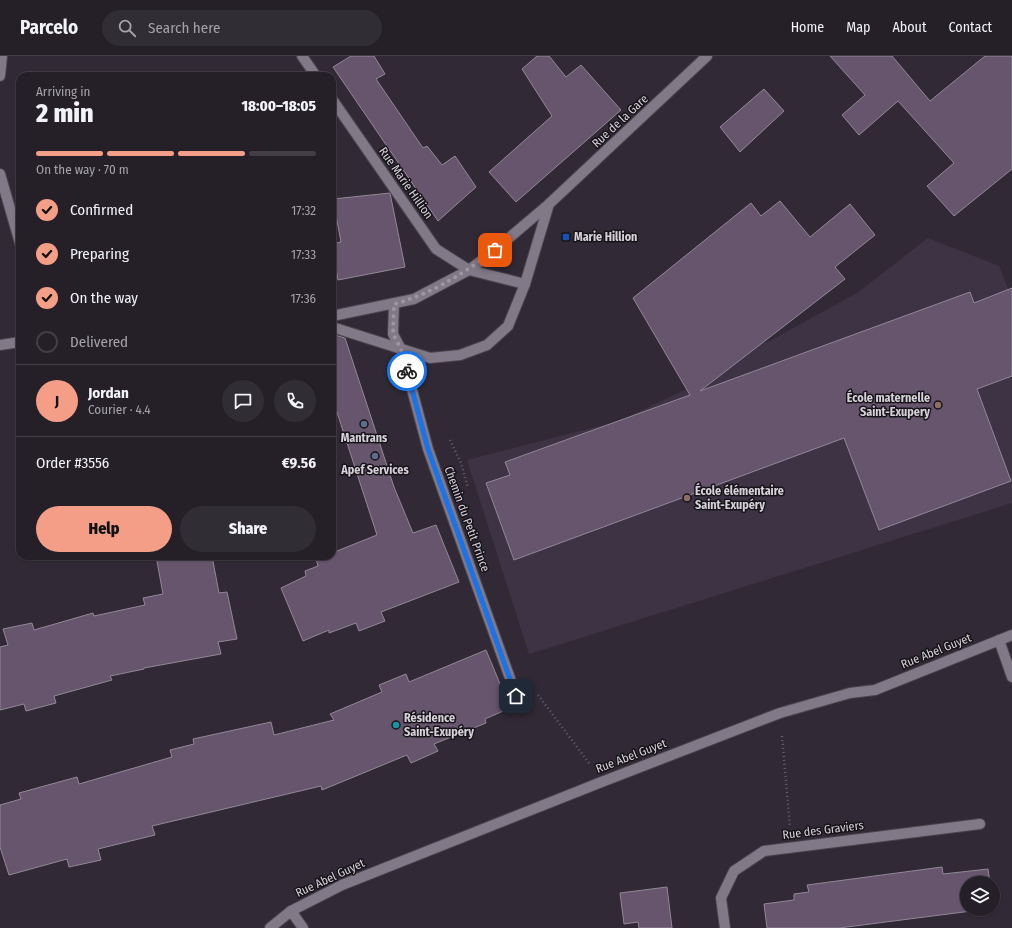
<!DOCTYPE html>
<html lang="en">
<head>
<meta charset="utf-8">
<style>
	:root { --surface:#252028; --page:#312d34; --text:#f1f3f6; --muted:#a3a3a8; --line:#423e45; --accent:#f49e87 }
	body { margin:0; font-family:"Fira Sans Condensed",sans-serif; background:var(--page); color:var(--text); height:100vh; display:flex; flex-direction:column; font-size:15px; white-space:nowrap }
	* { box-sizing:border-box; margin:0 }
	p { font-size:13px; color:var(--muted) }
	.icon { flex:none; width:22px; height:22px; fill:none; stroke:currentColor; stroke-width:2; stroke-linecap:round; stroke-linejoin:round }
	.map { position:relative; flex:1; overflow:hidden }
	.details { position:absolute; left:16px; top:16px; width:320px; height:488px; display:flex; flex-direction:column; background:var(--surface); border-radius:12px; box-shadow:0 1px 3px #0004,0 0 0 1px var(--line) }
	.details>* { flex:none }
	.controls { position:absolute; left:960px; top:820px; display:grid; gap:8px }
	.controls a { display:grid; place-items:center; width:40px; height:40px; border-radius:50%; background:var(--surface); box-shadow:0 1px 3px #0004,0 0 0 1px var(--line); font-size:20px }
	.pin { position:absolute; display:grid; place-items:center; width:34px; height:34px; color:#fff; margin:-17px; border-radius:8px; box-shadow:0 2px 6px #0006 }
	.courier { position:absolute; display:grid; place-items:center; width:40px; height:40px; margin:-20px; border:3px solid #1a73e8; border-radius:50%; background:#fff; color:#222; box-shadow:0 1px 5px #0007 }
	.head em { font-style:normal; font-weight:800 }
	.head div { display:flex; flex-direction:column-reverse }
	.head { display:flex; align-items:center; justify-content:space-between; height:68px; padding:0 20px }
	h1 { font-size:26px; font-weight:800; line-height:30px }
	.bar { display:grid; grid-template-columns:repeat(4,1fr); gap:6px 4px; align-content:center; height:48px; padding:0 20px }
	.bar i { height:5px; border-radius:3px; background:var(--line) }
	.bar .selected { background:var(--accent) }
	.bar p { grid-column:span 4 }
	.line { display:flex; align-items:center; gap:10px; padding:0 20px; border-top:1px solid var(--line) }
	.line div { flex:1 }
	.round { display:grid; place-items:center; flex:none; width:42px; height:42px; border-radius:21px; background:var(--page) }
	ol { padding:0 20px; list-style:none }
	li { display:flex; align-items:center; gap:12px; height:44px }
	li p { margin-inline-start:auto }
	li .icon { padding:4px; border-radius:50%; background:var(--accent); color:#111; stroke-width:4 }
	li:last-child { color:var(--muted) }
	li i { width:22px; height:22px; border:2px solid var(--line); border-radius:50% }
	.button { display:flex; gap:8px; margin-top:auto; padding:8px 20px }
	.button a { flex:1; height:46px; border-radius:24px; background:var(--accent); color:#111; font-size:16px; font-weight:800; line-height:46px; text-align:center }
	.button a+a { background:var(--page); color:var(--text) }
	header { display:flex; align-items:center; gap:24px; box-sizing:border-box; height:56px; padding:0 20px; background:var(--surface); border-bottom:1px solid var(--line) }
	header strong { font-size:19px }
	nav { display:flex; gap:22px; margin-inline-start:auto; font-size:14px }
	.search { width:280px; height:36px; background:var(--page); display:flex; align-items:center; gap:10px; box-sizing:border-box; padding:0 14px; border-radius:22px; color:var(--muted); font-size:15px }
	.map>svg:first-child { display:block }
</style>
</head>
<body>
<header>
<strong>Parcelo</strong>
<div class="search"><svg class="icon" aria-label="search" viewBox="0 0 24 24"><circle cx="10" cy="10" r="6"/><path d="M15 15l6 6"/></svg>Search here</div>
<nav><a>Home</a><a>Map</a><a>About</a><a>Contact</a></nav>
</header>
<div class="map">
<svg width="1012" height="872" viewBox="0 0 1012 872">
	<rect width="100%" height="100%" fill="#312a36"/>
	<polygon fill="#3d3344" points="928,182 999,210 1012,243 1012,447 529,598 467,404 619,365 687,333 760,279 766,287 857,237"/>
	<g fill="#67556e" stroke="#928896">
		<polygon points="351,0 374,0 385,18 376,23 423,92 427,90 442,109 455,100 476,131 438,165 333,11"/>
		<polygon points="537,0 549,0 566,21 581,9 621,54 516,146 489,116 552,60 522,13"/>
		<polygon points="830,0 892,0 930,45 985,0 1012,0 1012,113 954,160 927,130 954,107 898,45 859,79 842,59 865,39"/>
		<polygon points="764,33 784,55 740,96 720,71"/>
		<polygon points="390,137 405,211 338,224 332,188 341,186 333,143"/>
		<polygon points="780,145 810,181 850,148 875,179 835,211 845,223 700,335 970,236 974,247 1012,232 1012,320 977,333 1011,425 879,474 844,382 514,504 486,427 510,419 505,406 690,339 633,242 751,147 761,160"/>
		<polygon points="332,278 345,282 394,431 413,477 436,469 459,526 381,556 385,565 359,575 356,567 329,577 329,574 303,585 281,532 306,520 305,515 318,510 316,503 324,500 332,500 332,497 377,479 332,341"/>
		<polygon points="156,500 212,500 219,537 227,536 237,583 218,586 221,598 144,612 144,613 110,620 112,624 54,640 56,647 26,655 24,648 0,654 0,591 8,589 3,573 32,567 34,574 93,557 94,560 145,549 143,542 163,538"/>
		<polygon points="486,594 510,652 485,663 486,667 434,688 438,695 411,707 407,699 322,734 321,730 152,770 155,779 98,793 101,804 69,811 67,803 9,819 0,791 0,749 21,743 19,737 77,721 79,728 172,701 170,694 194,688 193,683 271,666 274,679 334,664 330,658 382,636 379,629 406,618 409,626"/>
		<polygon points="942,811 943,818 988,813 990,827 967,827 967,853 987,853 839,872 767,872 764,848 794,844 794,838 809,836 807,829"/>
		<polygon points="667,831 672,872 639,872 638,866 624,868 620,837"/>
	</g>
	<g fill="none" stroke-linecap="round" stroke-linejoin="round">
		<defs>
			<g id="service">
				<polyline points="401,293 428,393 516,639"/>
				<polyline points="999,584 1012,621"/>
			</g>
			<g id="minor">
				<polyline points="302,0 316,20"/>
				<polyline points="0,20 2,0"/>
				<polyline points="332,43 436,193 469,214"/>
				<polyline points="0,118 20,187"/>
				<polyline points="291,855 303,872"/>
				<polyline points="270,872 291,855 342,829 599,727 780,657 850,637 875,634 1012,579"/>
				<polyline points="725,872 721,842 734,815 764,795 980,768"/>
			</g>
			<g id="tertiary">
				<polyline points="469,214 525,228"/>
				<polyline points="394,248 393,278 401,293"/>
				<polyline points="332,260 414,243 469,214 495,194 549,148 707,0"/>
				<polyline points="332,271 430,302 460,299 487,289 508,270 525,228 549,148"/>
				<polyline points="0,289 20,286"/>
			</g>
		</defs>
		<use href="#service" stroke="#4a454e" stroke-width="12"/>
		<use href="#minor" stroke="#4a454e" stroke-width="12"/>
		<use href="#tertiary" stroke="#4a454e" stroke-width="12"/>
		<g stroke="#66606b" stroke-width="2.5" stroke-dasharray="1 3" stroke-linecap="butt">
			<polyline points="450,384 461,407 468,432"/>
			<polyline points="538,639 589,707"/>
			<polyline points="782,680 790,771"/>
		</g>
		<use href="#service" stroke="#817987" stroke-width="10"/>
		<use href="#minor" stroke="#817987" stroke-width="10"/>
		<use href="#tertiary" stroke="#817987" stroke-width="10"/>
	</g>
	<g fill="none" stroke-linecap="round" stroke-linejoin="round">
		<path stroke="#9d97a1" stroke-width="4" stroke-dasharray="0 7.2" d="M407,315L401,293L393,278L394,248C432,238 464,217 495,194"/>
		<polyline stroke="#1a73e8" stroke-width="5" points="407,315 428,393 516,640"/>
	</g>
	<rect fill="#1a4fb4" stroke="#171419" stroke-width="1.5" x="562" y="177" width="8" height="8" rx="2"/>
	<g fill="#8d6e63" stroke="#171419" stroke-width="1.5">
		<circle cx="938" cy="349" r="4"/>
		<circle cx="687" cy="442" r="4"/>
	</g>
	<g fill="#5c6f8a" stroke="#171419" stroke-width="1.5">
		<circle cx="364" cy="368" r="4"/>
		<circle cx="375" cy="400" r="4"/>
	</g>
	<circle fill="#0f9aa8" stroke="#171419" stroke-width="1.5" cx="396" cy="669" r="4"/>
	<g text-anchor="middle" stroke-width="3" stroke-linejoin="round" paint-order="stroke">
		<g font-size="12" fill="#d7d2da" stroke="#171419">
			<text transform="translate(620 65) rotate(-43)" y="4">Rue de la Gare</text>
			<text transform="translate(406 127) rotate(55)" y="4">Rue Marie Hillion</text>
			<text transform="translate(467 463) rotate(70)" y="4">Chemin du Petit Prince</text>
			<text transform="translate(936 595) rotate(-22)" y="4">Rue Abel Guyet</text>
			<text transform="translate(631 700) rotate(-21)" y="4">Rue Abel Guyet</text>
			<text transform="translate(823 774) rotate(-7)" y="4">Rue des Graviers</text>
			<text transform="translate(330 822) rotate(-25)" y="4">Rue Abel Guyet</text>
		</g>
		<g font-size="12" font-weight="bold" fill="#d7d2da" stroke="#171419" text-anchor="start">
			<text x="574" y="185">Marie Hillion</text>
			<text x="930" y="346" text-anchor="end">École maternelle<tspan x="930" dy="14">Saint-Exupery</tspan></text>
			<text x="364" y="386" text-anchor="middle">Mantrans</text>
			<text x="375" y="418" text-anchor="middle">Apef Services</text>
			<text x="695" y="439">École élémentaire<tspan x="695" dy="14">Saint-Exupéry</tspan></text>
			<text x="404" y="666">Résidence<tspan x="404" dy="14">Saint-Exupéry</tspan></text>
		</g>
	</g>
</svg>
<div class="controls">
<a><svg class="icon" aria-label="layers" viewBox="0 0 24 24"><path d="M12 4l9 5-9 5-9-5zM3 14l9 5 9-5"/></svg></a>
</div>
<div class="pin" style="left:495px;top:194px;background:#ea580c"><svg class="icon" aria-label="bag" viewBox="0 0 24 24"><path d="M5 8h14l-1 12H6zM9 8a3 3 0 0 1 6 0"/></svg></div>
<div class="pin" style="left:516px;top:640px;background:#1f2937"><svg class="icon" aria-label="home" viewBox="0 0 24 24"><path d="M3 11l9-7 9 7M6 9v11h12V9"/></svg></div>
<div class="courier" style="left:407px;top:315px"><svg class="icon" aria-label="bike" viewBox="0 0 24 24"><circle cx="6" cy="16" r="4"/><circle cx="18" cy="16" r="4"/><path d="M6 16l4-8h5l3 8M10 8l3 8H6M13 5h3"/></svg></div>
<section class="details">
<div class="head"><div><h1>2 min</h1><p>Arriving in</p></div><em>18:00–18:05</em></div>
<div class="bar"><i class="selected"></i><i class="selected"></i><i class="selected"></i><i></i><p>On the way · 70 m</p></div>
<ol>
<li><svg class="icon" aria-label="check" viewBox="0 0 24 24"><path d="M5 12l5 5 9-10"/></svg>Confirmed<p>17:32</p></li>
<li><svg class="icon" aria-label="check" viewBox="0 0 24 24"><path d="M5 12l5 5 9-10"/></svg>Preparing<p>17:33</p></li>
<li><svg class="icon" aria-label="check" viewBox="0 0 24 24"><path d="M5 12l5 5 9-10"/></svg>On the way<p>17:36</p></li>
<li><i></i>Delivered</li>
</ol>
<div class="line" style="height:72px"><b class="round" style="background:var(--accent);color:#111">J</b><div><b>Jordan</b><p>Courier · 4.4</p></div><a class="round"><svg class="icon" aria-label="chat" viewBox="0 0 24 24"><path d="M4 5h16v11H9l-5 4z"/></svg></a><a class="round"><svg class="icon" aria-label="phone" viewBox="0 0 24 24"><path d="M5 4h4l2 5-3 2q2 4 5 5l2-3 5 2v4C11 20 4 13 5 4z"/></svg></a></div>
<div class="line" style="height:52px"><div>Order #3556</div><b>€9.56</b></div>
<div class="button"><a>Help</a><a>Share</a></div>
</section>
</div>
</body>
</html>
